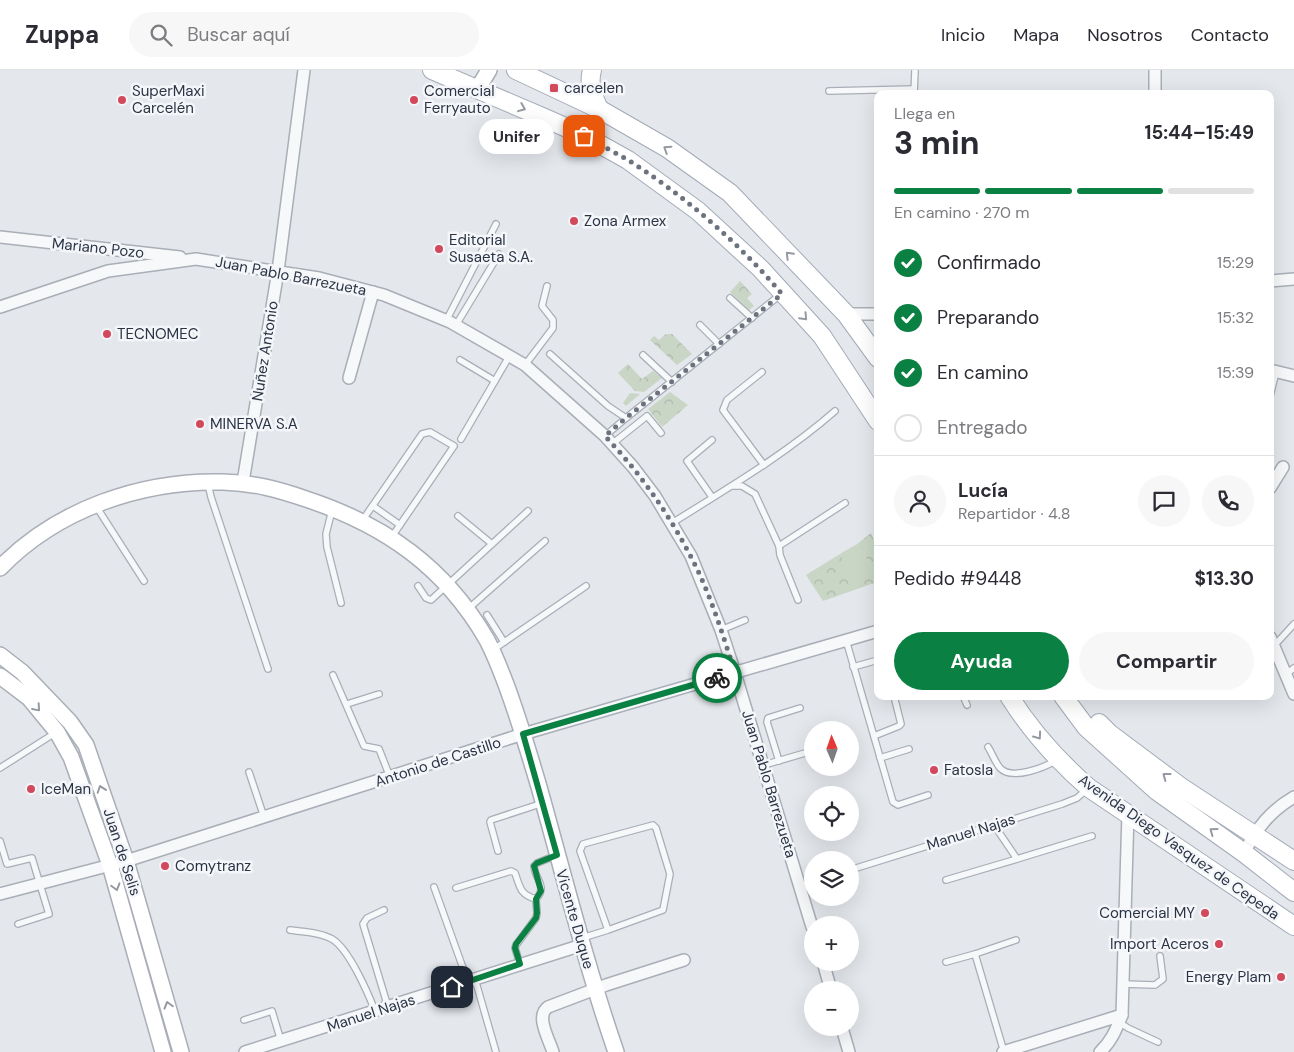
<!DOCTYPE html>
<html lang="es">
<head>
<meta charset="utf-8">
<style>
	:root { --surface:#fff; --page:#f7f7f7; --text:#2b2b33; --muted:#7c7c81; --line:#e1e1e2; --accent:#0b8043 }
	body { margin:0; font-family:"DM Sans",sans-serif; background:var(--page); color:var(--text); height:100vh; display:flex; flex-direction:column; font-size:19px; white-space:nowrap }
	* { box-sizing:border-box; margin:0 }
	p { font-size:16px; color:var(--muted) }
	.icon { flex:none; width:28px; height:28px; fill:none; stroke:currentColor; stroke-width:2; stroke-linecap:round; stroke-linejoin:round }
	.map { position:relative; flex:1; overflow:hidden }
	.panel { position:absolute; left:874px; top:20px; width:400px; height:610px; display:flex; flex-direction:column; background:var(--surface); border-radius:10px; box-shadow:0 5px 20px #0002 }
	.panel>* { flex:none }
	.needle { width:32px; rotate:358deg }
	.fabs { position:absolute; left:804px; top:651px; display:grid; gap:10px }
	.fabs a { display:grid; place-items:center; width:55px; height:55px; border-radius:50%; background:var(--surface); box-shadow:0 5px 20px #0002; font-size:25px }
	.pin { position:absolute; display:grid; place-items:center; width:42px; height:42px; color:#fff; margin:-21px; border-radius:10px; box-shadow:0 2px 8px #0006 }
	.courier { position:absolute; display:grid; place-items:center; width:50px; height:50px; margin:-25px; border:4px solid #0b8043; border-radius:50%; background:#fff; color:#222; box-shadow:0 1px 6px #0007 }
	.bubble { position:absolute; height:35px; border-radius:18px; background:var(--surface); box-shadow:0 5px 20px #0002; font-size:16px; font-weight:700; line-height:35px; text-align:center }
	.summary em { font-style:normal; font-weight:700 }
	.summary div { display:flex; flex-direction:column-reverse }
	.summary { display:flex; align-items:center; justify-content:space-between; height:85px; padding:0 20px }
	h1 { font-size:32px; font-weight:700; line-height:38px }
	.bar { display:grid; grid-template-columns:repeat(4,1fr); gap:8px 5px; align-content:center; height:60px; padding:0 20px }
	.bar i { height:6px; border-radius:4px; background:var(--line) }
	.bar .active { background:var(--accent) }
	.bar p { grid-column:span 4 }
	.line { display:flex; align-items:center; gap:12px; padding:0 20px; border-top:1px solid var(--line) }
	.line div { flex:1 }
	.round { display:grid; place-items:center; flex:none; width:52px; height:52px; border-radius:26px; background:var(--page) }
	ol { padding:0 20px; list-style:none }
	li { display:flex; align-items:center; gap:15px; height:55px }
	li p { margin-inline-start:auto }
	li .icon { padding:5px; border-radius:50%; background:var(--accent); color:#fff; stroke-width:4 }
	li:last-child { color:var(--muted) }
	li i { width:28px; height:28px; border:2px solid var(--line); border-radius:50% }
	.button { display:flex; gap:10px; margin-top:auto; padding:10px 20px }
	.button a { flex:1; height:58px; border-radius:30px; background:var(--accent); color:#fff; font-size:20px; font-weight:700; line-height:58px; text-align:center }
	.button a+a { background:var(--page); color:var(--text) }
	header { display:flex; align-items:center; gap:30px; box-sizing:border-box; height:70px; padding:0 25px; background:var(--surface); border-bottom:1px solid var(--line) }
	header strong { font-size:24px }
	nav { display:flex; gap:28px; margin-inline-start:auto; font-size:18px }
	.search { width:350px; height:45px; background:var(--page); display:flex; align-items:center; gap:12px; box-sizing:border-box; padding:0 18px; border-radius:28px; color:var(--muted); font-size:19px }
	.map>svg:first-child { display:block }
</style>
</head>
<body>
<header>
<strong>Zuppa</strong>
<div class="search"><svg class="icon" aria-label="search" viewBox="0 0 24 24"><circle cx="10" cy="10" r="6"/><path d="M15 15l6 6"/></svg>Buscar aquí</div>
<nav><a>Inicio</a><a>Mapa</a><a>Nosotros</a><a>Contacto</a></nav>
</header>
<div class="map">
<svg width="1294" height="982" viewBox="0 0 1294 982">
	<defs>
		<pattern id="park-crowns" width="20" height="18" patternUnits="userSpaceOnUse" patternTransform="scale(1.25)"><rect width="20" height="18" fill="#c9d6c5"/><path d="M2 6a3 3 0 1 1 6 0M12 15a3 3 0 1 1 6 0" fill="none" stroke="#adb8ab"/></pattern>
	</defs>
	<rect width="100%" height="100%" fill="#e4e7ec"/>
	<g fill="url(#park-crowns)">
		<polygon points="740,211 752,224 747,228 754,236 749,240 730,222"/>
		<polygon points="666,264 672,264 692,284 677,295 650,270 654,266 659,270"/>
		<polygon points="628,294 642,309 653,301 662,308 644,322 635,321 618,303"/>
		<polygon points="670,322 688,335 662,357 648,339"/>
		<polygon points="630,323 640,324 626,336 623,333"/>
		<polygon points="871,463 877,478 877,512 823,531 806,505 840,484 856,509 873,499 857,474"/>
	</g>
	<polygon fill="#c9d6c5" points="857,474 873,499 856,510 840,484"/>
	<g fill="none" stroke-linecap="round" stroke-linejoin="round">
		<defs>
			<g id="lane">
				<polyline points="829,21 914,19"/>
				<polyline points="914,24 915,0"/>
				<polyline points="730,228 752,248"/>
				<polyline points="446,251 496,154"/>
				<polyline points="456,255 499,184"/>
				<polyline points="700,255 719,274"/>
				<polyline points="550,284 608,336 626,348"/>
				<polyline points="643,285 672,312"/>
				<polyline points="460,290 495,311"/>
				<polyline points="525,295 553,258 553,250 542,236 547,216"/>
				<polyline points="762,302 727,330 723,340 764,395"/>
				<polyline points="1270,326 1276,302"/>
				<polyline points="605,366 626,348 780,225"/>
				<polyline points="461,369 510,285"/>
				<polyline points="712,370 687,391 712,427"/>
				<polyline points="612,374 647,346 661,363"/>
				<polyline points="208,414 211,427 268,599"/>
				<polyline points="733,416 742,416 755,424 779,476 780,485 798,530"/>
				<polyline points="96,436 144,511"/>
				<polyline points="373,436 400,455"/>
				<polyline points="332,440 326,464 327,477 341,533"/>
				<polyline points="458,446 492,474"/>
				<polyline points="362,451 422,364 430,362 454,376 391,468"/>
				<path d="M672,453C728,418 786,384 835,341"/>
				<polyline points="779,476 845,433"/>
				<polyline points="418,516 426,528 431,530 528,441"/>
				<polyline points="468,539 545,471"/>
				<polyline points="487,545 504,572"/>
				<polyline points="721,560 745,550"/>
				<polyline points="846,570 893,732 898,735 928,725"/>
				<polyline points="1273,577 1294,554"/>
				<polyline points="494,579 586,516"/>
				<polyline points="853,597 878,590"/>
				<polyline points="333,605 364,676 379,679 390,707"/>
				<polyline points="1285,605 1294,598"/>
				<polyline points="963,626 967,635"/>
				<polyline points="347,634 379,624"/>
				<polyline points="874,666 899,656 901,654 894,626"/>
				<path d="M988,677C992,683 995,692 1000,698C1012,711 1045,697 1057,690"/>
				<polyline points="880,688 909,679"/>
				<polyline points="779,691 767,652 768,648 800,638"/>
				<polyline points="764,695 812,681"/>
				<polyline points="0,698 55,663"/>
				<polyline points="249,702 264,747"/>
				<polyline points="994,755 1017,789 1092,766"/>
				<polyline points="0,771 7,794 32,788 49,844 18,854"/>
				<polyline points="498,781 490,752 491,750 543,733"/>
				<polyline points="850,800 1062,734 1077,728 1086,720"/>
				<polyline points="946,810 1017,789"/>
				<polyline points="801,816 812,812"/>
				<polyline points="434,817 468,912"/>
				<path d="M456,818L511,801L515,803C520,817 520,825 536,829L537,843L536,848L516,875L515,878L520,894"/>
				<path d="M536,829C548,816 535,810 534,796L537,793L557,785"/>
				<polyline points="384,840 367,848 363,854 388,937"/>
				<path d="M290,860C303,862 320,862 332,869C349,879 368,923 375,941"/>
				<polyline points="582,868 608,860 663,840 670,804 656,758 653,755 583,774 580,781 608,860"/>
				<polyline points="975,884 1016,870"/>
				<polyline points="946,892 975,884 1004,982"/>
				<polyline points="475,909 496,982"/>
				<polyline points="1123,914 1155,915 1163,909 1160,886"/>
				<polyline points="244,950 272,941 281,971"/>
				<polyline points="1119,952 1128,958 1158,972"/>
			</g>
			<g id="street">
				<polyline points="1155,0 1155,24"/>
				<polyline points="0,167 180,187"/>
				<polyline points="1270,211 1294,209"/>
				<polyline points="0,237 108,201 196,189 319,208 384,225 450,252 525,295 605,366 633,397 655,426 691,486 721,560 735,603 812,857"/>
				<polyline points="846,244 878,244"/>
				<polyline points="1270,300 1294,306"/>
				<polyline points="349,308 373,222"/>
				<polyline points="243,412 278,201 304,0"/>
				<polyline points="1270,418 1283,397"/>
				<polyline points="1270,567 1294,624"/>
				<path d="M1244,783C1257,758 1270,741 1294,727"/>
				<polyline points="0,824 126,791 523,664 878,561"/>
				<polyline points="823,892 831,920"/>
				<polyline points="842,958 849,982"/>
				<polyline points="245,982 582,875"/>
				<path d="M553,982C549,969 535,946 548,937L606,915L684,890"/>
				<polyline points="1003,982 1122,945"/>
				<path d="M1100,982C1112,971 1116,959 1122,945L1128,743"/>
			</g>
			<g id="secondary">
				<polyline points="477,20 489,0"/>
				<path d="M0,498C57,439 142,410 223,412C254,413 277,419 306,429C385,455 445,497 487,570C495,585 501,601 507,617C519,650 529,683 539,717C564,806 586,895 616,982"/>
				<polyline points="0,585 22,602 70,652 86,675 126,791 181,982"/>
				<polyline points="0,606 29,628 57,662 71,687 110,795 163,982"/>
			</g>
			<g id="primary">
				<polyline points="432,0 547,49 585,66 628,90 698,141 761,199 822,266 878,351"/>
				<polyline points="516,0 599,39 667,78 730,123 846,244 878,288"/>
				<path d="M592,0C588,14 593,26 599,39"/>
				<path d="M1009,626C1031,661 1058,691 1089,718L1294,856"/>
				<polyline points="1063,626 1086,657 1157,721 1244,783 1294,822"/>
				<polyline points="1099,653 1110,664 1181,717 1294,791"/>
			</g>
		</defs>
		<use href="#lane" stroke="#a9aeb7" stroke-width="8"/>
		<use href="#street" stroke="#a9aeb7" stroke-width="14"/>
		<use href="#secondary" stroke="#a9aeb7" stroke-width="18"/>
		<use href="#primary" stroke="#a3abb8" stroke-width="20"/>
		<use href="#lane" stroke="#f7f8fa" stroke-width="5.5"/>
		<use href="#street" stroke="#f7f8fa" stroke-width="11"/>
		<use href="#secondary" stroke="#fff" stroke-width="15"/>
		<use href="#primary" stroke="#fff" stroke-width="18"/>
	</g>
	<defs><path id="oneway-chevron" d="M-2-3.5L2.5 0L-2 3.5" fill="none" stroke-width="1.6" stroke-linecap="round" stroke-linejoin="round" transform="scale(1.25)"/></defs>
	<g stroke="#959aa2">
		<use href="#oneway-chevron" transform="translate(522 38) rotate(22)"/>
		<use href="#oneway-chevron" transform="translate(667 79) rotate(-147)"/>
		<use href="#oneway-chevron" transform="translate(789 185) rotate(-134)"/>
		<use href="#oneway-chevron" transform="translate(804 247) rotate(47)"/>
		<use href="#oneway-chevron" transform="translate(37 638) rotate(49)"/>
		<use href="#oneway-chevron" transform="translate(1038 666) rotate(54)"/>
		<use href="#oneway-chevron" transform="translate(1166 706) rotate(-143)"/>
		<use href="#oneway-chevron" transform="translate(101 719) rotate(-109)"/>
		<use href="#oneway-chevron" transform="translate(1213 761) rotate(-144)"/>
		<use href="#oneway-chevron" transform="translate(116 817) rotate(74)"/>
		<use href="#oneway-chevron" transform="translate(168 935) rotate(-106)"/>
	</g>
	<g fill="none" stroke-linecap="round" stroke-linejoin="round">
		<path stroke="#6c737f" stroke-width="5" stroke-dasharray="0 9" d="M584,66C599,74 614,82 628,90C685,126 739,173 782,224L626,348L605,366C639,402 667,441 690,485C709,520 723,565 735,603L717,608"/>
		<polyline stroke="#0b8043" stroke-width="6" points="452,917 520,894 515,878 516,874 536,848 537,843 536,829 541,821 534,796 537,793 557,785 523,664 717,608"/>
	</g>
	<g fill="#d1495b" stroke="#f4f6f9" stroke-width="2">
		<rect x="549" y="13" width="10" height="10" rx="2.5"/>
		<circle cx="122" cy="30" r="5"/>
		<circle cx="414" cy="30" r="5"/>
		<circle cx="574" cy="151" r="5"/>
		<circle cx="439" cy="179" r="5"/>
		<circle cx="107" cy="264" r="5"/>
		<circle cx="200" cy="354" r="5"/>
		<circle cx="934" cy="700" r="5"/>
		<circle cx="31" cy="719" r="5"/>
		<circle cx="165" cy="796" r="5"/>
		<circle cx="1205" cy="843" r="5"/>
		<circle cx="1219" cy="874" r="5"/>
		<circle cx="1281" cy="907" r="5"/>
	</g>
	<g text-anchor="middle" stroke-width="5" stroke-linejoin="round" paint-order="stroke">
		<g font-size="15" fill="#2b3445" stroke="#f4f6f9" text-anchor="start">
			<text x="564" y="23">carcelen</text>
			<text x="132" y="26">SuperMaxi<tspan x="132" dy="17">Carcelén</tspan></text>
			<text x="424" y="26">Comercial<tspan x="424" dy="17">Ferryauto</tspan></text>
			<text x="584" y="156">Zona Armex</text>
			<text x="449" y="175">Editorial<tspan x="449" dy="17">Susaeta S.A.</tspan></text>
			<text x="117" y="269">TECNOMEC</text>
			<text x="210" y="359">MINERVA S.A</text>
			<text x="944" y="705">Fatosla</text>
			<text x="41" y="724">IceMan</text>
			<text x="175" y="801">Comytranz</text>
			<text x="1195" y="848" text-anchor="end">Comercial MY</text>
			<text x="1209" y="879" text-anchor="end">Import Aceros</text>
			<text x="1271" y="912" text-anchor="end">Energy Plam</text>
		</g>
		<g font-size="15" fill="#2b3445" stroke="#f4f6f9">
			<text transform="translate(98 178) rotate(6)" y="5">Mariano Pozo</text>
			<text transform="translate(291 206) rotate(11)" y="5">Juan Pablo Barrezueta</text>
			<text transform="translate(265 281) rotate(-81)" y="5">Nuñez Antonio</text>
			<text transform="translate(438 692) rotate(-18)" y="5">Antonio de Castillo</text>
			<text transform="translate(769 714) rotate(73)" y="5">Juan Pablo Barrezueta</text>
			<text transform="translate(971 762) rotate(-17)" y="5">Manuel Najas</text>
			<text transform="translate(1179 777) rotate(35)" y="5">Avenida Diego Vasquez de Cepeda</text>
			<text transform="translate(122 782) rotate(72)" y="5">Juan de Selis</text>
			<text transform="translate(575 849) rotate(74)" y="5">Vicente Duque</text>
			<text transform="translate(371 943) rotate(-18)" y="5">Manuel Najas</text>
		</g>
	</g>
</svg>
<div class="fabs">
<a><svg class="needle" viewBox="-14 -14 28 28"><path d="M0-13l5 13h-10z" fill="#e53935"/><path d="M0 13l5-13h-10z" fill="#7c7c81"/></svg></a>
<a><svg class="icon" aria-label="locate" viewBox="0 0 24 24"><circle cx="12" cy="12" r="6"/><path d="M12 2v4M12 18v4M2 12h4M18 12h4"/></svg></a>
<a><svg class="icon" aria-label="layers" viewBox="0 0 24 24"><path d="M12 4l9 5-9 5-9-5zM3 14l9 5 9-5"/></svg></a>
<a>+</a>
<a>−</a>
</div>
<div class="pin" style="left:584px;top:66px;background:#ea580c"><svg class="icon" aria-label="bag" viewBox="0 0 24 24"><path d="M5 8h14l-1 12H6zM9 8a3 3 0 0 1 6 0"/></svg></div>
<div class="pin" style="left:452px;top:917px;background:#1f2937"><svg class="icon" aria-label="home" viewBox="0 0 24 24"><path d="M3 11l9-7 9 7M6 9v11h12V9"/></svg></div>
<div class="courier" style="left:717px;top:608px"><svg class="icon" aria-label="bike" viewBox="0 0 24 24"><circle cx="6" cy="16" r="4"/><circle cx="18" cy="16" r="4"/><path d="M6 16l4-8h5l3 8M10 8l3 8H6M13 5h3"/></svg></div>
<div class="bubble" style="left:479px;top:49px;width:75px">Unifer</div>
<section class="panel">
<div class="summary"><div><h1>3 min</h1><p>Llega en</p></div><em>15:44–15:49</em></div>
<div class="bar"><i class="active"></i><i class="active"></i><i class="active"></i><i></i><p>En camino · 270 m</p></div>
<ol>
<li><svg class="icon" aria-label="check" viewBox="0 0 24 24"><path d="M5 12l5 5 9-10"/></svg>Confirmado<p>15:29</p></li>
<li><svg class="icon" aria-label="check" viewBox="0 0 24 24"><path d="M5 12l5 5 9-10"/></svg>Preparando<p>15:32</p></li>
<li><svg class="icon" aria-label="check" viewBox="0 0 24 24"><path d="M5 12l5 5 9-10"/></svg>En camino<p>15:39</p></li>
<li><i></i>Entregado</li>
</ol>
<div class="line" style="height:90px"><a class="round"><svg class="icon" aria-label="person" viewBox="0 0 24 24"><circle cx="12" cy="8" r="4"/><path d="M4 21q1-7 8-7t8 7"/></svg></a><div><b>Lucía</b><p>Repartidor · 4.8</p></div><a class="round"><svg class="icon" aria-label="chat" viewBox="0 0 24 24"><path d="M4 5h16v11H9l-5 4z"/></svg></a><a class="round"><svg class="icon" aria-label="phone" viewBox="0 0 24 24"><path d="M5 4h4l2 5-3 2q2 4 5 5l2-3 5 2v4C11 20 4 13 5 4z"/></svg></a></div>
<div class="line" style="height:65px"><div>Pedido #9448</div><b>$13.30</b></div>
<div class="button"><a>Ayuda</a><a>Compartir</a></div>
</section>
</div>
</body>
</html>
